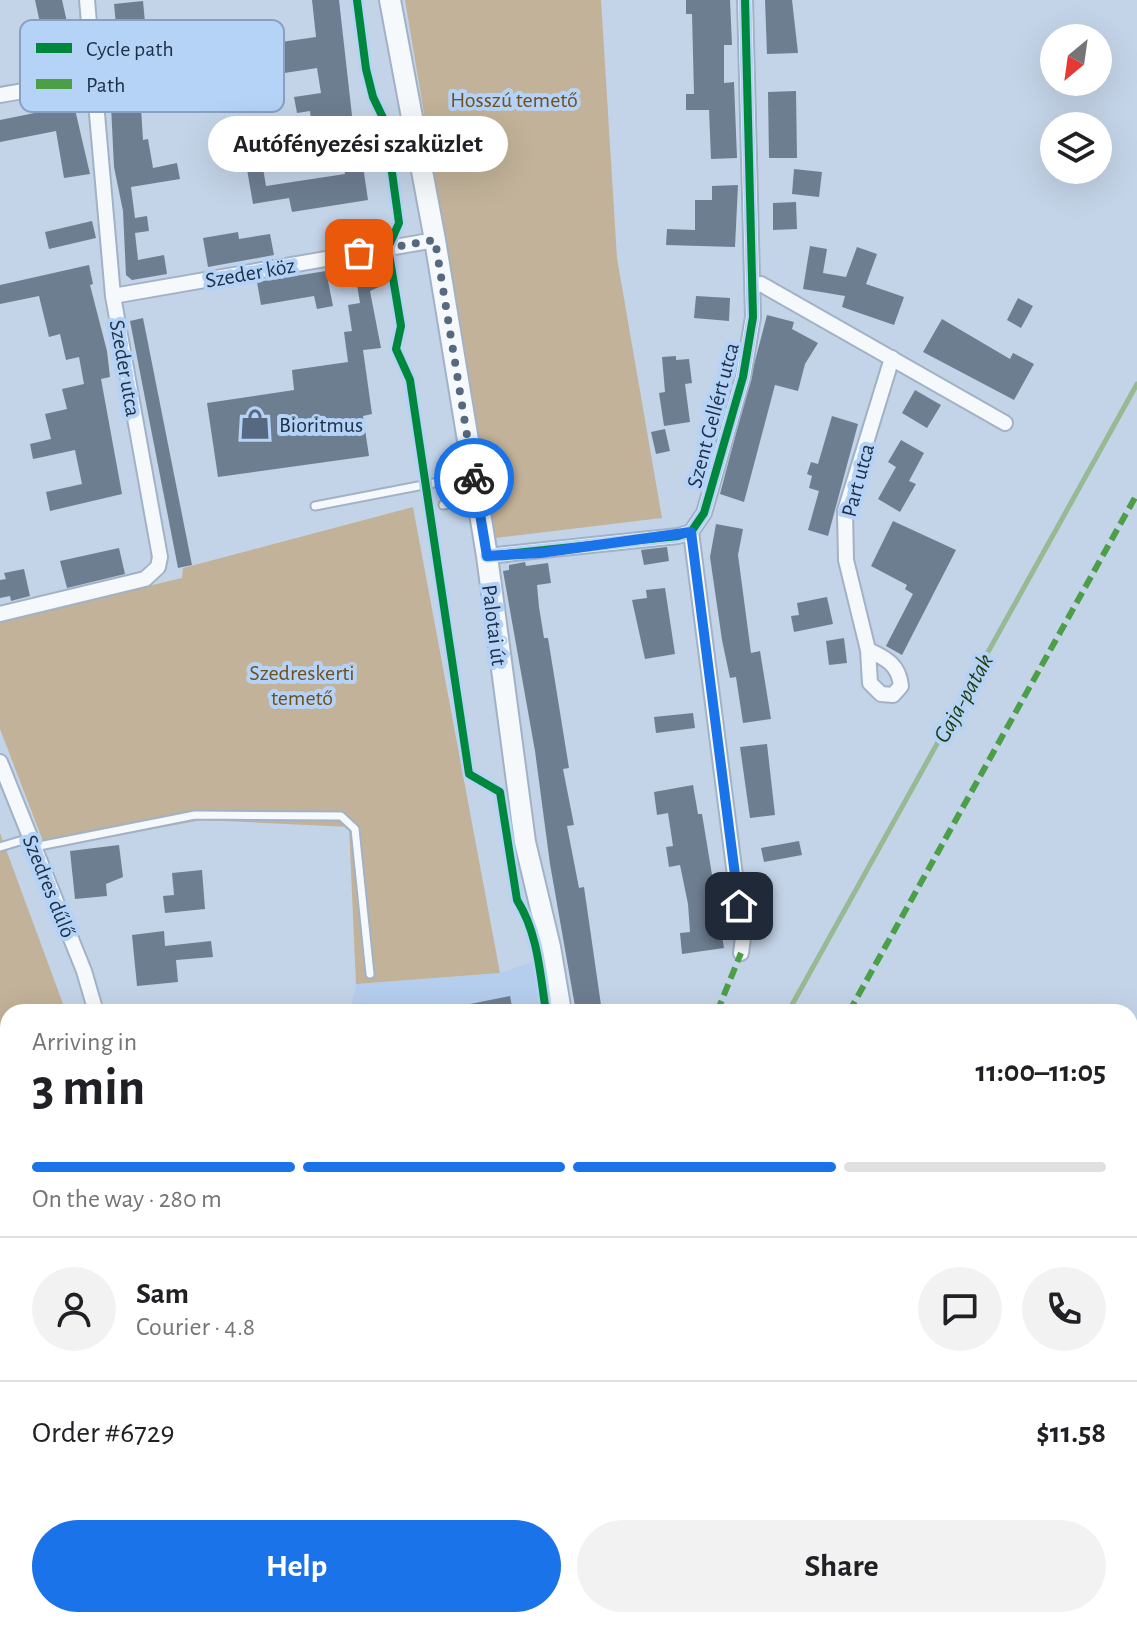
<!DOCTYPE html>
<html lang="en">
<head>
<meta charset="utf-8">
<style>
	:root { --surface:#fff; --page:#f2f2f2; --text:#202124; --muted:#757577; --line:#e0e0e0; --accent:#1a73e8 }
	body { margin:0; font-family:"Alegreya Sans",sans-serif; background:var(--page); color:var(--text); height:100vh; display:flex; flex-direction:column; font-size:30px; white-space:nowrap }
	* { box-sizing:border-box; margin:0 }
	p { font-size:26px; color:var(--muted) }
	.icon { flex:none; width:44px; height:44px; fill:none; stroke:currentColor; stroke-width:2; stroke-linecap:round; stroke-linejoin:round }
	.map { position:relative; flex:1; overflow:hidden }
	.sheet { position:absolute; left:0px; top:1004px; width:1138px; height:624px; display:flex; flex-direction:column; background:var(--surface); border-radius:24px 24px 0 0; box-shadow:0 8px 32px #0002 }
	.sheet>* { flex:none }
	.needle { width:52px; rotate:209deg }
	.buttons { position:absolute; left:1040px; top:24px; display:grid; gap:16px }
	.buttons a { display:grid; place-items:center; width:72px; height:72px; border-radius:50%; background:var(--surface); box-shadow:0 8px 32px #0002; font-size:40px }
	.pin { position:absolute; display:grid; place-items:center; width:68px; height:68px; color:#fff; margin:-34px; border-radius:16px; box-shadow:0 4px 12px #0006 }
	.courier { position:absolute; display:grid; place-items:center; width:80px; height:80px; margin:-40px; border:6px solid #1a73e8; border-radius:50%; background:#fff; color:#222; box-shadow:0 2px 10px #0007 }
	.bubble { position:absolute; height:56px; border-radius:28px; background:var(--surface); box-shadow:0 8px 32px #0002; font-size:26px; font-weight:700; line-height:56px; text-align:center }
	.headline em { font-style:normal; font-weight:700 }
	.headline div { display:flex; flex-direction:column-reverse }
	.headline { display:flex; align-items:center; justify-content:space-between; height:136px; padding:0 32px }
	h1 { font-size:52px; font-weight:700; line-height:60px }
	.bar { display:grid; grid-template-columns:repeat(4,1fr); gap:12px 8px; align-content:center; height:96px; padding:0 32px }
	.bar i { height:10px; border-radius:6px; background:var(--line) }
	.bar .active { background:var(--accent) }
	.bar p { grid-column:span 4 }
	.line { display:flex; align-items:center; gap:20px; padding:0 32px; border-top:2px solid var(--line) }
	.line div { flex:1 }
	.round { display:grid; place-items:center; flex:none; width:84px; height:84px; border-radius:42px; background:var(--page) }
	.button { display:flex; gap:16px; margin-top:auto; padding:16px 32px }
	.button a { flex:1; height:92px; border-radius:48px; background:var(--accent); color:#fff; font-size:32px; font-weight:700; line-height:92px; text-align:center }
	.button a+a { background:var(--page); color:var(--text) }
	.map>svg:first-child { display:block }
</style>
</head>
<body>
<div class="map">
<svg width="1137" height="1628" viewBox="0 0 1137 1628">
	<rect width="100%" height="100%" fill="#c4d4e8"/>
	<g fill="#b6ceee">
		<polygon points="558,953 568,1012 350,1012 356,984 500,973"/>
		<polygon points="8,1196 8,1549 0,1552 0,1198"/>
	</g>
	<g fill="#c2b299">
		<polygon points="405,0 601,0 617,258 662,518 495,538"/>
		<polygon points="413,507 500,973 356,984 349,827 202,820 46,849 0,729 0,621 182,578 183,568"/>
		<polygon points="0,833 66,1012 8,1012 8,1196 0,1198"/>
	</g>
	<g fill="#c2b095">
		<polygon points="1137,1335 1137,1503 1130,1511 1130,1344"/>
		<polygon points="359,1620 750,1620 759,1628 350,1628"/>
	</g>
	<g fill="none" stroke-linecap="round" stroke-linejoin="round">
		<g stroke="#97b993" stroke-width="5">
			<polyline points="788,1012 1137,384"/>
			<polyline points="406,1628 411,1620"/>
		</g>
	</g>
	<g fill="#6e7e91">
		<polygon points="35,0 62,0 71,40 45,46"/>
		<polygon points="312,0 339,0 357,160 362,159 368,200 292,212 289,198 253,204 245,158 261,156 266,186 345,174 340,141 314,144 310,111 297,113 294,97 321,93 317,68 265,76 262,62 277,60 274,43 316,37"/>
		<polygon points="686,0 730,0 732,45 724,45 724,83 734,82 737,158 711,159 709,110 686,110 686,94 694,94 692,14 686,14"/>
		<polygon points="765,0 792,0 798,53 767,54"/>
		<polygon points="143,1 146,33 129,35 131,72 167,67 169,83 163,84 166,105 141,108 143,140 148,139 153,168 177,163 180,179 131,187 135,218 147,216 149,231 135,233 138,260 164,255 167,274 132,280 126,275 123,211 114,167 111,106 126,105 120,67 107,67 106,46 118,45 114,4"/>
		<polygon points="796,91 797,158 769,158 768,92"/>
		<polygon points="74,105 90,174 64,178 56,131 0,142 0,120"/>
		<polygon points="794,169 822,172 819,197 792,194"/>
		<polygon points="738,185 735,247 666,245 667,229 695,230 695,200 712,200 712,186"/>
		<polygon points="796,202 797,229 773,230 773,203"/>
		<polygon points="92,221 96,238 49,249 45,232"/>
		<polygon points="238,232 239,239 270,234 274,255 208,267 203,238"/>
		<polygon points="810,246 827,249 823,273 846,277 857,247 877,254 866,284 904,297 894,325 842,307 845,296 803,289"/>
		<polygon points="378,262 383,265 386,284 370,291 381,348 363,350 372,414 363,416 369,456 218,477 207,403 294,390 292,370 348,362 344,332 352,331 348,305 360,303 354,266"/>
		<polygon points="89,265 93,284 90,285 107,351 110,377 101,379 122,494 50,511 46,492 82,484 75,450 33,459 30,444 51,439 45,414 67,409 62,389 84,384 79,357 66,360 60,334 49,337 39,296 0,304 0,285"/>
		<polygon points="326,271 333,306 317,309 314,296 261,305 257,282"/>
		<polygon points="696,296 730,298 729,321 694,318"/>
		<polygon points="1018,298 1033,306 1021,328 1007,320"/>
		<polygon points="767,315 794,322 792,329 818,343 805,364 798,391 775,385 744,502 720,494"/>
		<polygon points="143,318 192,565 178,568 130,321"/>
		<polygon points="942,319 1010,359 1013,353 1034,364 1014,400 923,352"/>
		<polygon points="676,356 676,360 689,359 692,383 685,384 690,422 664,426 659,393 665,392 662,357"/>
		<polygon points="915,390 941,405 927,428 902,413"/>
		<polygon points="832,416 858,424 828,536 808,530 819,491 809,488 812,476 807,474 811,462 818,464"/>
		<polygon points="665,429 670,451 656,454 651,432"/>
		<polygon points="901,440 924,453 909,481 916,484 900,512 878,499 896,467 888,462"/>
		<polygon points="893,521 956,550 902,655 886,646 913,594 905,589 907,585 871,566"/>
		<polygon points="716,524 743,529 738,555 751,653 760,651 771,719 743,723 736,677 730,678 722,640 710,557"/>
		<polygon points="667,547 669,561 644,565 641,550"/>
		<polygon points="119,548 125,574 67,588 60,561"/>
		<polygon points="525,562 526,566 548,563 551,583 537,585 539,607 544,638 548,638 569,768 563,769 574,825 567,826 579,888 584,887 602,1012 576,1012 550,864 535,751 503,571 509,570 509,565"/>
		<polygon points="24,569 30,596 11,601 10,596 0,598 0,580 6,579 4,573"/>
		<polygon points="665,588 675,654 645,659 632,600 647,598 646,590"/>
		<polygon points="827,597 833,624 794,632 791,616 799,615 797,603"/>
		<polygon points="844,638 847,663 829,665 826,641"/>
		<polygon points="693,713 695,728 656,733 654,717"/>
		<polygon points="767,744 775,815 750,818 740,747"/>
		<polygon points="693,785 698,814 702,814 724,948 682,954 680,933 690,932 688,904 680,865 669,867 666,847 673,846 668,813 657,815 654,792"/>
		<polygon points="799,841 802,855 764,862 761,848"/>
		<polygon points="119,845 123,877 106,884 107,896 75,899 70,851"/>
		<polygon points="202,870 205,909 165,913 163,896 174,895 172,873"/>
		<polygon points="164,931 165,946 211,941 213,957 176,960 178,982 137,986 132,935"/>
		<polygon points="510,996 513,1012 461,1012 460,1006"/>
	</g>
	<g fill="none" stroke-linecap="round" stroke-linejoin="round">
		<defs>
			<g id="lane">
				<polyline points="443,505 475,500"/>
				<polyline points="315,506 439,482"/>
				<polyline points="0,847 30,838"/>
				<polyline points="34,847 195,815 341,816 355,829 370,974"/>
				<polyline points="0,1263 8,1260"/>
				<polyline points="0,1380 8,1378"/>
			</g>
			<g id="street">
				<polyline points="0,95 92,79"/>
				<polyline points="754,286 761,284 1005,423"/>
				<polyline points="113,296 435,240"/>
				<polyline points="691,532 743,938 741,953"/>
				<polyline points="487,556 678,536 691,532 704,513 743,377 753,317 745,0"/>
				<polyline points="0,614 145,579 158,567 160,557 113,296 87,0"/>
				<path d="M868,650C886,658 899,665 901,686L893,695L881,694L870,683L868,650L846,560L845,511L892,358"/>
				<polyline points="0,762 84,971 96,1012"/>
				<polyline points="0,1582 8,1580"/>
			</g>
			<g id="secondary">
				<polyline points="390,0 435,240 487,556 525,842 550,947 561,1012"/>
				<polyline points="755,1620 759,1628"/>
				<polyline points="779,1620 790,1628"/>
			</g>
			<g id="primary">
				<polyline points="1130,1261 1137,1252"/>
				<polyline points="1130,1298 1137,1290"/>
				<polyline points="847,1628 852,1620"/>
				<polyline points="905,1628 906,1620"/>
			</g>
		</defs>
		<use href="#lane" stroke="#a2b2c6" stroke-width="11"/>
		<use href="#street" stroke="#a2b2c6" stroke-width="18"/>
		<use href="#secondary" stroke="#a2b2c6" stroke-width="24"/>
		<use href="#primary" stroke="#a8b4c1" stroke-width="26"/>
		<use href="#lane" stroke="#f6f9fc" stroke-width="7"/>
		<use href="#street" stroke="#f6f9fc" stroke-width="14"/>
		<use href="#secondary" stroke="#f6f9fc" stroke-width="20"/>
		<use href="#primary" stroke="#e3edf0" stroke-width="22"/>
		<g stroke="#4c9e47" stroke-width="6" stroke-dasharray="12 6" stroke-linecap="butt">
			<polyline points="717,1012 741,953"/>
			<polyline points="849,1012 1137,494"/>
			<polyline points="1130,1190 1137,1182"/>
		</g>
		<defs>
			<g id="cycleway">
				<path d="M357,0L366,69L373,97L385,122L399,223L388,248L401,326L396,349L410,380L469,774L500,792L517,900C538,933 540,974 546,1012"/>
				<polyline points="487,556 678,536 691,532 704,513 743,377 753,317 745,0"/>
			</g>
		</defs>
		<use href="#cycleway" stroke="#b5d2f7" stroke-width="13"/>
		<use href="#cycleway" stroke="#00873e" stroke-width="8"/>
	</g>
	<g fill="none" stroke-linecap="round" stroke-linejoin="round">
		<polyline stroke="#576980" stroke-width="8" stroke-dasharray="0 14.4" points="359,253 435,240 474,478"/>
		<polyline stroke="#1a73e8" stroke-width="10" points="474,478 487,556 540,553 691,532 739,906"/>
	</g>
	<defs>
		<symbol id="shop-bare" viewBox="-9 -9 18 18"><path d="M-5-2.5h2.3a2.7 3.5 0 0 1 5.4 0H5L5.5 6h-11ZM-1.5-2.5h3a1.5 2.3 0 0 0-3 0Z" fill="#576980" stroke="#b5d2f7" stroke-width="2.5" paint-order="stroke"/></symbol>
	</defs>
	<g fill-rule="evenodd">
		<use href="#shop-bare" x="233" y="402" width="44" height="44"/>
	</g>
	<g text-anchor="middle" stroke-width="8" stroke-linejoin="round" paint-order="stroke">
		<g font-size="22" fill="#70501f" stroke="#b5d2f7">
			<text x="514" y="107">Hosszú temető</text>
			<text x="302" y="680">Szedreskerti<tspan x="302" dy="25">temető</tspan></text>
		</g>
		<g font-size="22" fill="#1d3048" stroke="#b5d2f7">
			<text transform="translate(250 272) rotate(-10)" y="8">Szeder köz</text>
			<text transform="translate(126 368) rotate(80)" y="8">Szeder utca</text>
			<text transform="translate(712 415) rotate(-75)" y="8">Szent Gellért utca</text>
			<text transform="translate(857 480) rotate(-75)" y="8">Part utca</text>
			<text transform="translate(495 625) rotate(83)" y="8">Palotai út</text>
			<text transform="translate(50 886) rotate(68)" y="8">Szedres dűlő</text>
		</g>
		<g font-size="22" fill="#1d3048" stroke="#b5d2f7" text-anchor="start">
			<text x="279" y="432">Bioritmus</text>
		</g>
		<g font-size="24" font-style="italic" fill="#213c0e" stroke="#b5d2f7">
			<text transform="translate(963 698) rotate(-61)" y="8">Gaja-patak</text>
		</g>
	</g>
	<rect x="20" y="20" width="264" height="92" rx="12" fill="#b5d2f7" stroke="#87a1c2" stroke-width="2"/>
	<rect x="36" y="43" width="36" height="10" fill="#00873e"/>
	<rect x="36" y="79" width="36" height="10" fill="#4c9e47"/>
	<g font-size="22" fill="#1d3048">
		<text x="86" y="56">Cycle path</text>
		<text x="86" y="92">Path</text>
	</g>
</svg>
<div class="buttons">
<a><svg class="needle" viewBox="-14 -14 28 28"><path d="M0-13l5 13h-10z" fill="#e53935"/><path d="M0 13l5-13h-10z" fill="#757577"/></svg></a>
<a><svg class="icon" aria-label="layers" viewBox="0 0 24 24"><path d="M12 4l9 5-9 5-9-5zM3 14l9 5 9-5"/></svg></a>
</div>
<div class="pin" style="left:359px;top:253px;background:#ea580c"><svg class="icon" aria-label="bag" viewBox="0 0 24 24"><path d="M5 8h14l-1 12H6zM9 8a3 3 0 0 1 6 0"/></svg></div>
<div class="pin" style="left:739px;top:906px;background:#1f2937"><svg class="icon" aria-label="home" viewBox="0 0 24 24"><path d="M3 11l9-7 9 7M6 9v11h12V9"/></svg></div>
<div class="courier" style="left:474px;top:478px"><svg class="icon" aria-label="bike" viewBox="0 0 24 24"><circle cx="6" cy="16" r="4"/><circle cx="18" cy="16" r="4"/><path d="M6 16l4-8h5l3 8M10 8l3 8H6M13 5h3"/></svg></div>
<div class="bubble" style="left:208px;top:116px;width:300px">Autófényezési szaküzlet</div>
<section class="sheet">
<div class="headline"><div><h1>3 min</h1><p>Arriving in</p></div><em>11:00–11:05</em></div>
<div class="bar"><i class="active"></i><i class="active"></i><i class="active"></i><i></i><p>On the way · 280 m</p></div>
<div class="line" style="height:144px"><a class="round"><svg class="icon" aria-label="person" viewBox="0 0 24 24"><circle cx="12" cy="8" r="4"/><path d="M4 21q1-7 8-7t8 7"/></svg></a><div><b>Sam</b><p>Courier · 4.8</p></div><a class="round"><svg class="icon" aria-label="chat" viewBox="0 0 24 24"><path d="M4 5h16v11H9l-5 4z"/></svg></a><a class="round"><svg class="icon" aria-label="phone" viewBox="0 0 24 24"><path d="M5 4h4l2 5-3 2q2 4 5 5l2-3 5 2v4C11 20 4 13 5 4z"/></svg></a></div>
<div class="line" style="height:104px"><div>Order #6729</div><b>$11.58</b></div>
<div class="button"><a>Help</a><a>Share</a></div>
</section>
</div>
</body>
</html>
